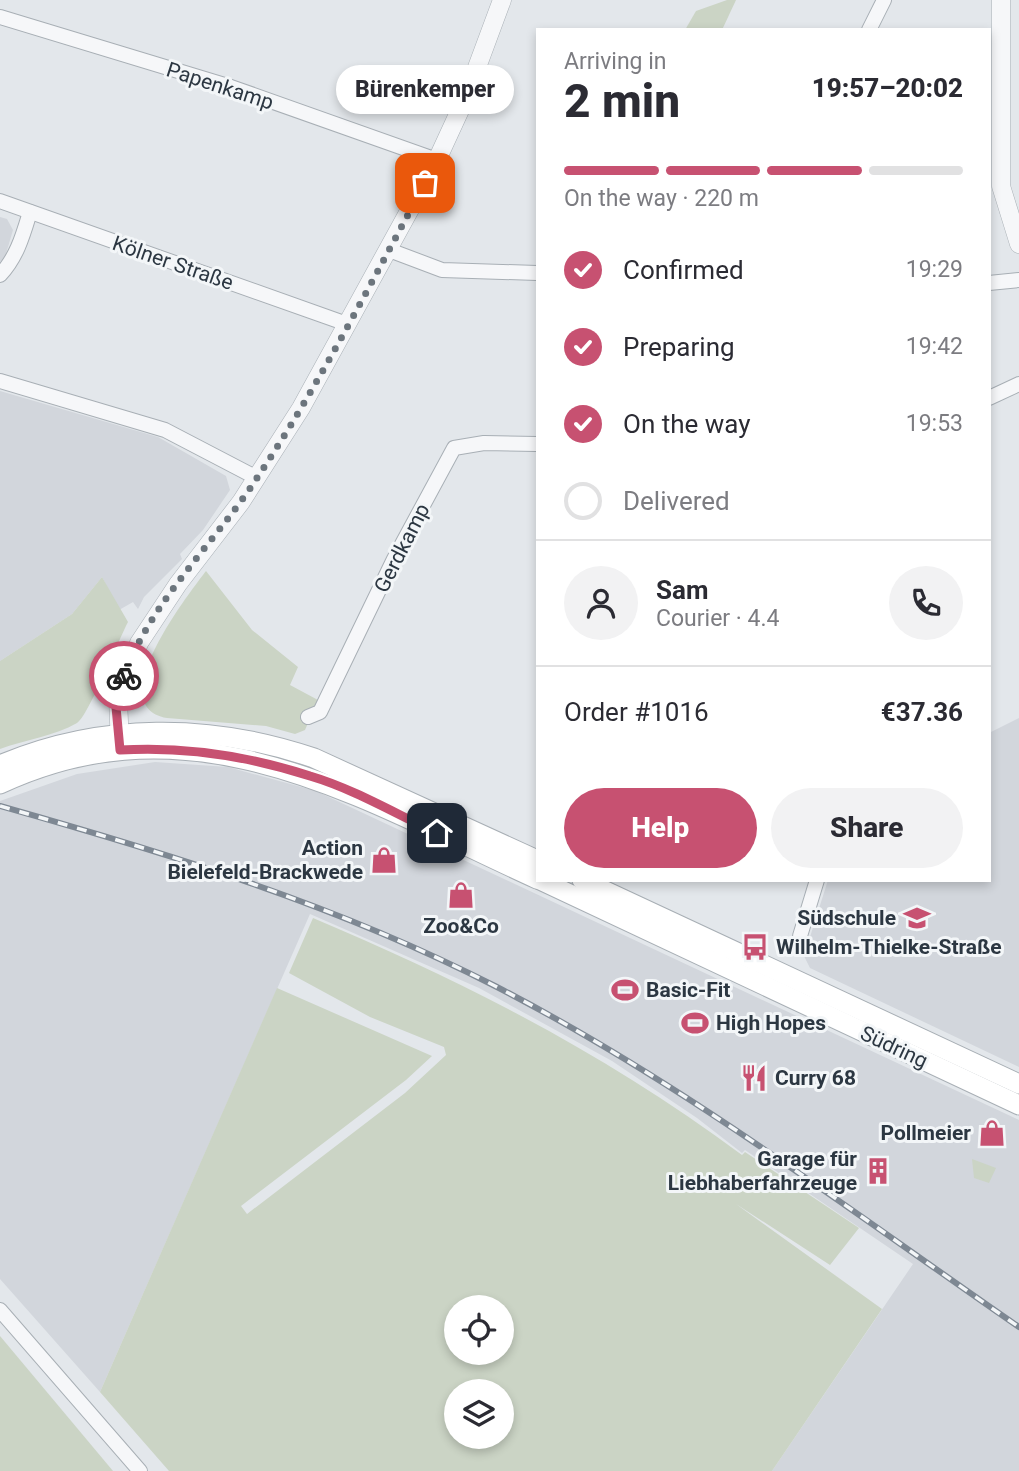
<!DOCTYPE html>
<html lang="en">
<head>
<meta charset="utf-8">
<style>
	:root { --surface:#fff; --page:#f2f2f3; --text:#2b2b33; --muted:#7c7c81; --line:#e1e1e2; --accent:#c75171 }
	body { margin:0; font-family:Roboto,sans-serif; background:var(--page); color:var(--text); height:100vh; display:flex; flex-direction:column; font-size:26px; white-space:nowrap }
	* { box-sizing:border-box; margin:0 }
	p { font-size:23px; color:var(--muted) }
	.icon { flex:none; width:38px; height:38px; fill:none; stroke:currentColor; stroke-width:2; stroke-linecap:round; stroke-linejoin:round }
	.map { position:relative; flex:1; overflow:hidden }
	.drawer { position:absolute; left:536px; top:28px; width:455px; height:854px; display:flex; flex-direction:column; background:var(--surface); border-radius:0px; box-shadow:0 4px 10px #0003 }
	.drawer>* { flex:none }
	.fabs { position:absolute; left:444px; top:1295px; display:grid; gap:14px }
	.fabs a { display:grid; place-items:center; width:70px; height:70px; border-radius:50%; background:var(--surface); box-shadow:0 4px 10px #0003; font-size:35px }
	.pin { position:absolute; display:grid; place-items:center; width:60px; height:60px; color:#fff; margin:-30px; border-radius:14px; box-shadow:0 4px 10px #0006 }
	.courier { position:absolute; display:grid; place-items:center; width:70px; height:70px; margin:-35px; border:5px solid #c75171; border-radius:50%; background:#fff; color:#222; box-shadow:0 2px 9px #0007 }
	.bubble { position:absolute; height:49px; border-radius:24px; background:var(--surface); box-shadow:0 4px 10px #0003; font-size:23px; font-weight:800; line-height:49px; text-align:center }
	.summary em { font-style:normal; font-weight:800 }
	.summary div { display:flex; flex-direction:column-reverse }
	.summary { display:flex; align-items:center; justify-content:space-between; height:119px; padding:0 28px }
	h1 { font-size:46px; font-weight:800; line-height:52px }
	.bar { display:grid; grid-template-columns:repeat(4,1fr); gap:10px 7px; align-content:center; height:84px; padding:0 28px }
	.bar i { height:9px; border-radius:5px; background:var(--line) }
	.bar .on { background:var(--accent) }
	.bar p { grid-column:span 4 }
	.line { display:flex; align-items:center; gap:18px; padding:0 28px; border-top:2px solid var(--line) }
	.line div { flex:1 }
	.round { display:grid; place-items:center; flex:none; width:74px; height:74px; border-radius:37px; background:var(--page) }
	ol { padding:0 28px; list-style:none }
	li { display:flex; align-items:center; gap:21px; height:77px }
	li p { margin-inline-start:auto }
	li .icon { padding:7px; border-radius:50%; background:var(--accent); color:#fff; stroke-width:4 }
	li:last-child { color:var(--muted) }
	li i { width:38px; height:38px; border:4px solid var(--line); border-radius:50% }
	.primary-button { display:flex; gap:14px; margin-top:auto; padding:14px 28px }
	.primary-button a { flex:1; height:80px; border-radius:42px; background:var(--accent); color:#fff; font-size:28px; font-weight:800; line-height:80px; text-align:center }
	.primary-button a+a { background:var(--page); color:var(--text) }
	.map>svg:first-child { display:block }
</style>
</head>
<body>
<div class="map">
<svg width="1019" height="1471" viewBox="0 0 1019 1471">
	<rect width="100%" height="100%" fill="#e3e7eb"/>
	<g fill="#d2d6dc">
		<polygon points="0,217 7,219 13,230 5,257 0,262"/>
		<polygon points="0,391 158,437 226,476 230,490 203,530 180,554 182,559 144,597 138,609 133,602 119,610 102,577 72,614 0,661"/>
		<polygon points="1019,718 1019,1067 810,968 804,956 828,880 989,880 989,733"/>
		<polygon points="155,762 228,767 316,791 1019,1120 1019,1471 772,1471 913,1264 745,1150 742,1153 697,1118 612,1061 479,988 310,914 100,1392 0,1279 0,801 77,774"/>
	</g>
	<g fill="#cbd4c5" fill-rule="evenodd">
		<polygon points="727,0 736,0 722,30 685,30 696,11"/>
		<path d="M206,571L252,630L298,667L290,685L318,700L305,730L295,734L266,726L167,718C101,707 187,596 206,571Z"/>
		<path d="M102,577L128,622C119,639 88,717 77,723C55,736 24,740 0,749V661L72,614Z"/>
		<path d="M313,918C469,984 606,1054 742,1155L745,1152L859,1228L830,1265L736,1204L882,1309L772,1471H169L100,1392L277,988L432,1056L406,1080L241,1206L247,1214L405,1093L446,1055L444,1047L370,1017L289,973ZM457,1307H502V1353H457ZM457,1391H502V1437H457Z"/>
		<polygon points="972,1159 996,1168 989,1183 974,1178"/>
		<polygon points="0,1336 113,1471 0,1471"/>
	</g>
	<g fill="none" stroke-linecap="round" stroke-linejoin="round">
		<defs>
			<g id="minor">
				<polyline points="0,17 231,87 437,160"/>
				<polyline points="869,30 884,0"/>
				<polyline points="0,201 347,324"/>
				<polyline points="389,250 442,270 537,273"/>
				<path d="M0,275C17,257 23,235 30,212"/>
				<polyline points="989,283 1019,280"/>
				<polyline points="0,381 165,430 257,478"/>
				<polyline points="989,398 1019,384"/>
				<polyline points="308,717 320,712 394,559 454,448 484,443 537,444"/>
				<polyline points="800,936 817,880"/>
				<polyline points="0,1310 140,1471"/>
			</g>
			<g id="tertiary">
				<polyline points="1001,0 1001,186 1019,244"/>
				<polyline points="120,746 118,698 139,643 178,584 241,502 301,408 437,160 466,97 502,0"/>
			</g>
			<g id="secondary">
				<path d="M0,765C101,722 211,723 314,758L537,860"/>
				<path d="M0,784C195,693 361,799 537,879"/>
				<polyline points="540,880 1019,1105"/>
				<polyline points="582,880 1019,1084"/>
			</g>
		</defs>
		<use href="#minor" stroke="#a8afb5" stroke-width="16"/>
		<use href="#tertiary" stroke="#a8afb5" stroke-width="19"/>
		<use href="#secondary" stroke="#a8afb5" stroke-width="21"/>
		<use href="#minor" stroke="#f6f7f9" stroke-width="14"/>
		<use href="#tertiary" stroke="#f6f7f9" stroke-width="18"/>
		<use href="#secondary" stroke="#fff" stroke-width="19"/>
		<defs>
			<path id="rail" d="M0,806C170,854 337,905 495,986C680,1081 848,1209 1019,1327"/>
		</defs>
		<use href="#rail" stroke="#7e8893" stroke-width="6"/>
		<use href="#rail" stroke="#f3f6f8" stroke-width="3.5" stroke-dasharray="10" stroke-linecap="butt"/>
	</g>
	<g fill="none" stroke-linecap="round" stroke-linejoin="round">
		<path stroke="#6c757d" stroke-width="7" stroke-dasharray="0 12.6" d="M124,676C151,601 214,544 257,478C319,385 372,281 425,183"/>
		<path stroke="#c75171" stroke-width="9" d="M124,676L116,707L120,750C185,746 248,756 310,776C354,789 396,814 437,833"/>
	</g>
	<defs>
		<symbol id="shop-bare" viewBox="-9 -9 18 18"><path d="M-5-2.5h2.3a2.7 3.5 0 0 1 5.4 0H5L5.5 6h-11ZM-1.5-2.5h3a1.5 2.3 0 0 0-3 0Z" fill="#c75171" stroke="#f3f6f8" stroke-width="2.5" paint-order="stroke"/></symbol>
		<symbol id="school-bare" viewBox="-9 -9 18 18"><path d="M0-5L7-2L0 1L-7-2ZM-4 1L0 2.5L4 1V4Q0 6-4 4Z" fill="#c75171" stroke="#f3f6f8" stroke-width="2.5" paint-order="stroke"/></symbol>
		<symbol id="bus-bare" viewBox="-9 -9 18 18"><path d="M-5-6H5V4H4V6H2V4H-2V6H-4V4H-5ZM-3.5-4V0h7V-4ZM-3.5 1.2v1.5H-2V1.2ZM2 1.2v1.5H3.5V1.2Z" fill="#c75171" stroke="#f3f6f8" stroke-width="2.5" paint-order="stroke"/></symbol>
		<symbol id="stadium-bare" viewBox="-9 -9 18 18"><path d="M0-5a6.5 5 0 1 0 0 10a6.5 5 0 1 0 0-10ZM-3.5-1.8h7v3.6h-7Z" fill="#c75171" stroke="#f3f6f8" stroke-width="2.5" paint-order="stroke"/></symbol>
		<symbol id="restaurant-bare" viewBox="-9 -9 18 18"><path d="M-5-6h1v4h1v-4h1v4h1v-4h1v5L-1.5 .5V6h-2V.5L-5-1ZM5-6V6H3V1.5H1.5Q1.5-4 5-6Z" fill="#c75171" stroke="#f3f6f8" stroke-width="2.5" paint-order="stroke"/></symbol>
		<symbol id="building-bare" viewBox="-9 -9 18 18"><path d="M-4-6H4V6H1V3H-1V6H-4ZM-2.5-4.3h1.7v1.8h-1.7ZM.8-4.3h1.7v1.8H.8ZM-2.5-1h1.7V.8h-1.7ZM.8-1h1.7V.8H.8Z" fill="#c75171" stroke="#f3f6f8" stroke-width="2.5" paint-order="stroke"/></symbol>
	</defs>
	<g fill-rule="evenodd">
		<use href="#shop-bare" x="365" y="841" width="38" height="38"/>
		<use href="#shop-bare" x="442" y="876" width="38" height="38"/>
		<use href="#school-bare" x="898" y="899" width="38" height="38"/>
		<use href="#bus-bare" x="736" y="928" width="38" height="38"/>
		<use href="#stadium-bare" x="606" y="971" width="38" height="38"/>
		<use href="#stadium-bare" x="676" y="1004" width="38" height="38"/>
		<use href="#restaurant-bare" x="735" y="1059" width="38" height="38"/>
		<use href="#shop-bare" x="973" y="1114" width="38" height="38"/>
		<use href="#building-bare" x="859" y="1152" width="38" height="38"/>
	</g>
	<g text-anchor="middle" stroke-width="6" stroke-linejoin="round" paint-order="stroke">
		<g font-size="21" fill="#2c3742" stroke="#f3f6f8">
			<text transform="translate(220 86) rotate(18)" y="7">Papenkamp</text>
			<text transform="translate(173 263) rotate(19)" y="7">Kölner Straße</text>
			<text transform="translate(402 548) rotate(-63)" y="7">Gerdkamp</text>
			<text transform="translate(894 1047) rotate(25)" y="7">Südring</text>
		</g>
		<g font-size="21" font-weight="bold" fill="#2c3742" stroke="#f3f6f8" text-anchor="end">
			<text x="363" y="855">Action<tspan x="363" dy="24">Bielefeld-Brackwede</tspan></text>
			<text x="896" y="925">Südschule</text>
			<text x="461" y="933" text-anchor="middle">Zoo&amp;Co</text>
			<text x="776" y="954" text-anchor="start">Wilhelm-Thielke-Straße</text>
			<text x="646" y="997" text-anchor="start">Basic-Fit</text>
			<text x="716" y="1030" text-anchor="start">High Hopes</text>
			<text x="775" y="1085" text-anchor="start">Curry 68</text>
			<text x="971" y="1140">Pollmeier</text>
			<text x="857" y="1166">Garage für<tspan x="857" dy="24">Liebhaberfahrzeuge</tspan></text>
		</g>
	</g>
</svg>
<div class="fabs">
<a><svg class="icon" aria-label="locate" viewBox="0 0 24 24"><circle cx="12" cy="12" r="6"/><path d="M12 2v4M12 18v4M2 12h4M18 12h4"/></svg></a>
<a><svg class="icon" aria-label="layers" viewBox="0 0 24 24"><path d="M12 4l9 5-9 5-9-5zM3 14l9 5 9-5"/></svg></a>
</div>
<div class="pin" style="left:425px;top:183px;background:#ea580c"><svg class="icon" aria-label="bag" viewBox="0 0 24 24"><path d="M5 8h14l-1 12H6zM9 8a3 3 0 0 1 6 0"/></svg></div>
<div class="pin" style="left:437px;top:833px;background:#1f2937"><svg class="icon" aria-label="home" viewBox="0 0 24 24"><path d="M3 11l9-7 9 7M6 9v11h12V9"/></svg></div>
<div class="courier" style="left:124px;top:676px"><svg class="icon" aria-label="bike" viewBox="0 0 24 24"><circle cx="6" cy="16" r="4"/><circle cx="18" cy="16" r="4"/><path d="M6 16l4-8h5l3 8M10 8l3 8H6M13 5h3"/></svg></div>
<div class="bubble" style="left:336px;top:65px;width:178px">Bürenkemper</div>
<section class="drawer">
<div class="summary"><div><h1>2 min</h1><p>Arriving in</p></div><em>19:57–20:02</em></div>
<div class="bar"><i class="on"></i><i class="on"></i><i class="on"></i><i></i><p>On the way · 220 m</p></div>
<ol>
<li><svg class="icon" aria-label="check" viewBox="0 0 24 24"><path d="M5 12l5 5 9-10"/></svg>Confirmed<p>19:29</p></li>
<li><svg class="icon" aria-label="check" viewBox="0 0 24 24"><path d="M5 12l5 5 9-10"/></svg>Preparing<p>19:42</p></li>
<li><svg class="icon" aria-label="check" viewBox="0 0 24 24"><path d="M5 12l5 5 9-10"/></svg>On the way<p>19:53</p></li>
<li><i></i>Delivered</li>
</ol>
<div class="line" style="height:126px"><a class="round"><svg class="icon" aria-label="person" viewBox="0 0 24 24"><circle cx="12" cy="8" r="4"/><path d="M4 21q1-7 8-7t8 7"/></svg></a><div><b>Sam</b><p>Courier · 4.4</p></div><a class="round"><svg class="icon" aria-label="phone" viewBox="0 0 24 24"><path d="M5 4h4l2 5-3 2q2 4 5 5l2-3 5 2v4C11 20 4 13 5 4z"/></svg></a></div>
<div class="line" style="height:91px"><div>Order #1016</div><b>€37.36</b></div>
<div class="primary-button"><a>Help</a><a>Share</a></div>
</section>
</div>
</body>
</html>
